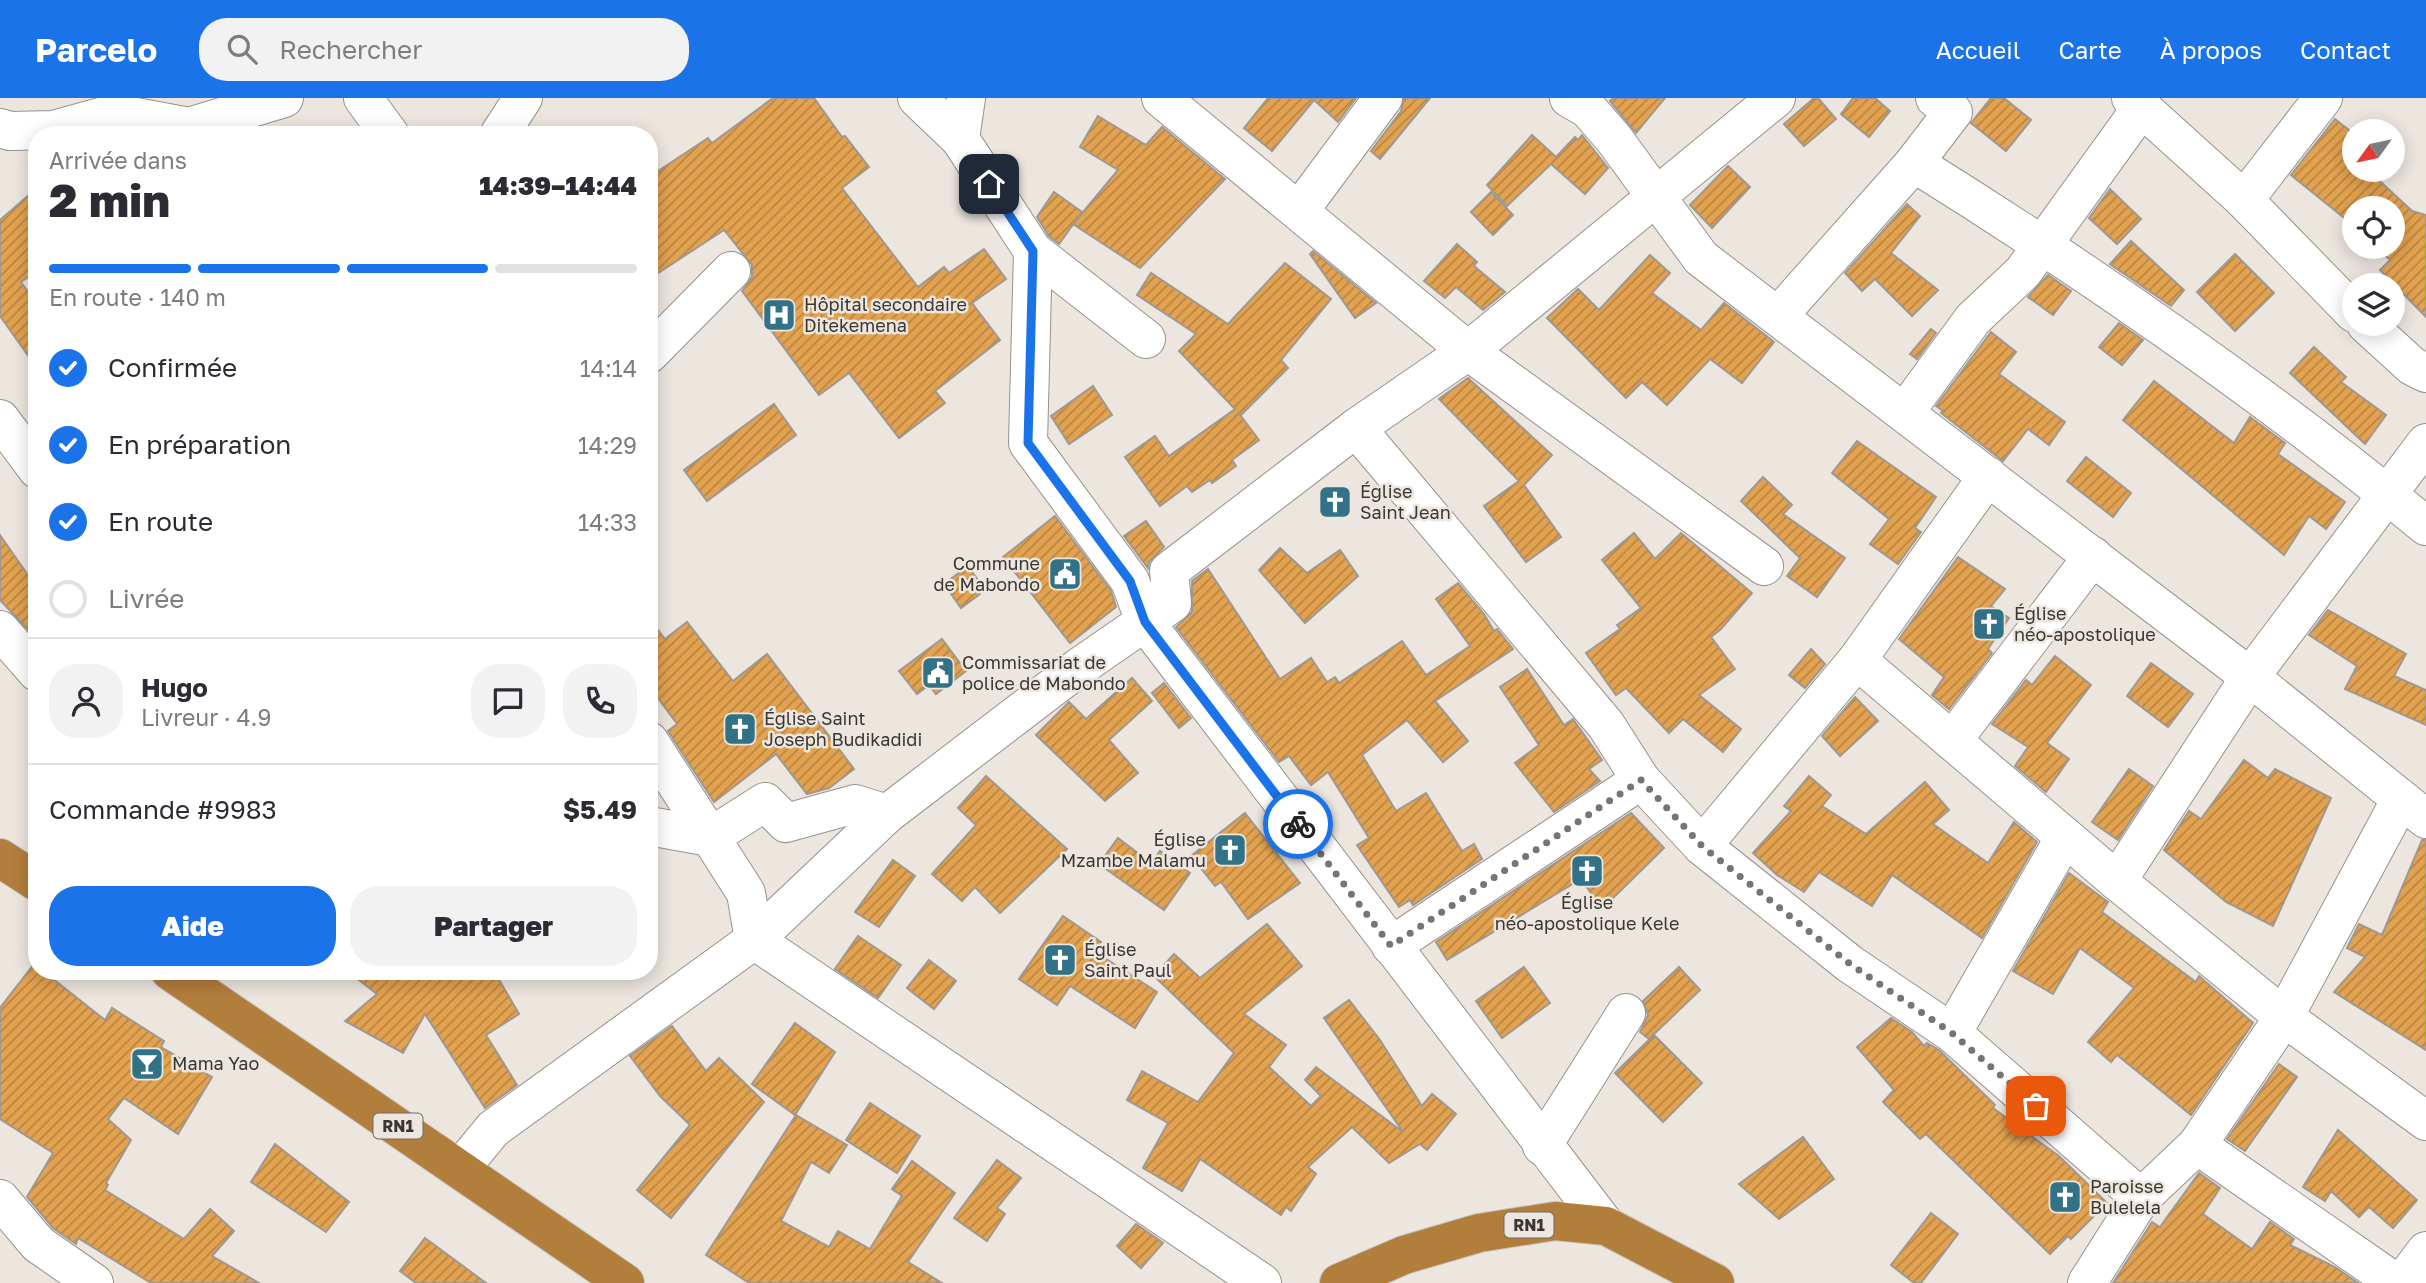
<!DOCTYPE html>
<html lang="fr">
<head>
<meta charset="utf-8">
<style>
	:root { --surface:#fff; --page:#f2f2f3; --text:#2b2b33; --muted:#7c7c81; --line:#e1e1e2; --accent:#1a73e8 }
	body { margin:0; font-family:"Golos Text",sans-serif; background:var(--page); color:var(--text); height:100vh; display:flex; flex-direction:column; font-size:26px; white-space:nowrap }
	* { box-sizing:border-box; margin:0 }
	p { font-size:23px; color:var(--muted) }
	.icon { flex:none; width:38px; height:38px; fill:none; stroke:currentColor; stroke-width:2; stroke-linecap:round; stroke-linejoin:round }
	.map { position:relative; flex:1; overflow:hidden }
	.sheet { position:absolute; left:28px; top:28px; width:630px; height:854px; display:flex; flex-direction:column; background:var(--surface); border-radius:28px; box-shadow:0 4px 18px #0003 }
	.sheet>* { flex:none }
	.needle { width:46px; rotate:237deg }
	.fabs { position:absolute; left:2342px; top:21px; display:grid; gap:14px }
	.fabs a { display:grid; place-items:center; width:63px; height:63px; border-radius:50%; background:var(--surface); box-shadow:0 4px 18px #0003; font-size:35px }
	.pin { position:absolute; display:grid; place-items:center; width:60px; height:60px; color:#fff; margin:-30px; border-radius:14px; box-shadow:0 4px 10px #0006 }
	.courier { position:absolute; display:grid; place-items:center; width:70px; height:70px; margin:-35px; border:5px solid #1a73e8; border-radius:50%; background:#fff; color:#222; box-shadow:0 2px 9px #0007 }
	.summary em { font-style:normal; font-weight:800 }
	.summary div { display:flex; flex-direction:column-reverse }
	.summary { display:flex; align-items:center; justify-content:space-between; height:119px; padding:0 21px }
	h1 { font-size:46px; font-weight:800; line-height:52px }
	.bar { display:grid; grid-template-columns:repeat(4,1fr); gap:10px 7px; align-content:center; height:84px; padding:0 21px }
	.bar i { height:9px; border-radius:5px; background:var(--line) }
	.bar .active { background:var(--accent) }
	.bar p { grid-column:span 4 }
	.line { display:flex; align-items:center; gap:18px; padding:0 21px; border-top:2px solid var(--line) }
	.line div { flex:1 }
	.round { display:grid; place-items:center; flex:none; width:74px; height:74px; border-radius:28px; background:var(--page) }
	ol { padding:0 21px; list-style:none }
	li { display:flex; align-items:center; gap:21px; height:77px }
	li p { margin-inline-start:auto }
	li .icon { padding:7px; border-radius:50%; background:var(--accent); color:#fff; stroke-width:4 }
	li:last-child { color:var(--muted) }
	li i { width:38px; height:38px; border:4px solid var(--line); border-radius:50% }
	.button { display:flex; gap:14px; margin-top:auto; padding:14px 21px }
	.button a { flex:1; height:80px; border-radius:28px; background:var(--accent); color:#fff; font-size:28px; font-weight:800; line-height:80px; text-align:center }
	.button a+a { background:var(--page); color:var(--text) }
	header { display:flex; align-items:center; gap:42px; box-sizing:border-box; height:98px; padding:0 35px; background:var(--accent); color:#fff }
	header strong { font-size:33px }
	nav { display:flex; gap:38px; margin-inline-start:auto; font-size:24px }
	.search { width:490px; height:63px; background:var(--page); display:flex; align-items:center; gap:18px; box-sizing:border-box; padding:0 24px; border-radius:28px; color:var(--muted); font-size:26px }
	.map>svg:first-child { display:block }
</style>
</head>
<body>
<header>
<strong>Parcelo</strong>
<div class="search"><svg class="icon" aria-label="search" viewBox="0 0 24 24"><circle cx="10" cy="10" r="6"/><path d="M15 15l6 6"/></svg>Rechercher</div>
<nav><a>Accueil</a><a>Carte</a><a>À propos</a><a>Contact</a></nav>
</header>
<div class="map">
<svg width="2426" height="1185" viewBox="0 0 2426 1185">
	<defs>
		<pattern id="building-hatch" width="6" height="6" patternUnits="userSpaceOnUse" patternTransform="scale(1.75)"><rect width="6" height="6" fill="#e3a24f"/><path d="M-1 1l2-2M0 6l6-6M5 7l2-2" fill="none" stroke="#b98542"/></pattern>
	</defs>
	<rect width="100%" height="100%" fill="#ede6df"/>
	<g fill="url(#building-hatch)" stroke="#9e9891" stroke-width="2">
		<polygon points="773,0 814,0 842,39 845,38 869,69 842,90 918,189 944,169 949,175 984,151 1006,181 972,205 1000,242 935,293 945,305 899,340 849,275 819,297 742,193 752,179 752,167 724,132 649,181 649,79 708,40 712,45"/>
		<polygon points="1268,0 1356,0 1338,24 1314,2 1272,53 1244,30"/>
		<polygon points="1404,0 1430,0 1380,61 1371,53 1401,13"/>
		<polygon points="1613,0 1665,0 1636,35 1610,3"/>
		<polygon points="1814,0 1818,0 1836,21 1804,48 1784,26"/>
		<polygon points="1853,0 1875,0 1890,13 1869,39 1841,16"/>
		<polygon points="1991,0 2004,0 2031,22 2006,53 1971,25"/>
		<polygon points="1098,18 1146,47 1162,29 1225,81 1140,170 1073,126 1118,72 1080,49"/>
		<polygon points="2335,21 2354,36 2354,72 2368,72 2412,113 2426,117 2426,219 2380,172 2390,162 2376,149 2392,149 2392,110 2354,110 2354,128 2291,77"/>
		<polygon points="1532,37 1556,59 1575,39 1578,42 1582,37 1608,70 1585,96 1551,66 1507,108 1487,87"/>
		<polygon points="1728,68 1750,89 1712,130 1690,107"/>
		<polygon points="37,90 37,173 21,184 37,206 37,270 0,218 0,122"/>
		<polygon points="2110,91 2141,121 2117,146 2089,120"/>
		<polygon points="1054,94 1082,114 1059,146 1049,138 1037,119"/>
		<polygon points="1491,94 1513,117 1493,137 1471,114"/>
		<polygon points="1907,106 1920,118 1891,155 1938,192 1912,218 1875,181 1862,193 1845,175"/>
		<polygon points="2131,143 2184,192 2171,208 2110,166"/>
		<polygon points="1457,146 1477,164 1474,168 1505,194 1483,212 1456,189 1445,200 1424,183"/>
		<polygon points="1313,153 1376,205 1355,220 1310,156"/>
		<polygon points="2235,156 2274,195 2235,233 2197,194"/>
		<polygon points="1650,157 1670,175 1652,195 1701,232 1724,205 1774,244 1742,285 1710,261 1667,307 1642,284 1626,300 1547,220 1578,191 1599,212"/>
		<polygon points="1285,165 1331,201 1281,262 1288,270 1241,317 1238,314 1259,342 1232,362 1236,368 1212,385 1210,382 1192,394 1187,388 1160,408 1125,359 1155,338 1169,358 1235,311 1179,253 1196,236 1137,197 1151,175 1228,226"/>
		<polygon points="2048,177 2071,193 2053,217 2028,199"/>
		<polygon points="2119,225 2143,242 2122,267 2099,249"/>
		<polygon points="1931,231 1936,235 1917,261 1910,256"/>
		<polygon points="1991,234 2016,254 1999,276 2065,324 2049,347 2028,331 2003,363 1941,315 1943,313 1936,308"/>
		<polygon points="2314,249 2346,279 2341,284 2386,317 2365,346 2290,275"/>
		<polygon points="1468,280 1552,357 1524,387 1561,439 1526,464 1484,408 1519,383 1439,301"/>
		<polygon points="2154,283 2234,345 2250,319 2285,345 2278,356 2345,404 2326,431 2309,418 2284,457 2123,322"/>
		<polygon points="1093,288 1112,317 1069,346 1051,318"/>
		<polygon points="774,306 796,337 707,403 684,372"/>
		<polygon points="1857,343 1936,399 1915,430 1921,434 1898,466 1870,446 1889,421 1832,375"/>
		<polygon points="2086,359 2131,395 2113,419 2067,383"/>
		<polygon points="1763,379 1792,407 1783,416 1845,460 1817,499 1787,478 1800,460 1741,403"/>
		<polygon points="1055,418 1111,493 1116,509 1070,545 1003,459"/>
		<polygon points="1146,423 1164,449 1149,464 1148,470 1124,438"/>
		<polygon points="1634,435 1655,461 1681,435 1752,495 1721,531 1711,539 1735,571 1699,597 1741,631 1723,654 1683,621 1669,635 1626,590 1616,597 1586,555 1620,531 1617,527 1641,510 1602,462"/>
		<polygon points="0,437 37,490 37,541 0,502"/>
		<polygon points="1280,450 1307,475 1340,452 1358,478 1305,525 1259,472"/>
		<polygon points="1958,459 2005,491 1991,508 2009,520 1988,551 1992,555 1949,611 1932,597 1944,579 1899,541"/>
		<polygon points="968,468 980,485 980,496 961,510 944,486"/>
		<polygon points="1208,471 1280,581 1311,560 1327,584 1335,579 1339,585 1402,543 1426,577 1470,548 1436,501 1458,485 1484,516 1494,533 1497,531 1513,551 1435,603 1468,643 1443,664 1407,622 1362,657 1396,713 1426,695 1462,753 1474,746 1482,761 1413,807 1410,802 1399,809 1357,747 1369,740 1328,674 1311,687 1289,658 1279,664 1176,529 1192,514 1192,483"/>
		<polygon points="2328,512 2406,556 2394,578 2426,592 2426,627 2345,591 2357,568 2309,537"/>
		<polygon points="649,520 665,541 687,524 733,583 767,556 854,671 829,690 807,696 776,656 714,704 668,633 677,626 649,588"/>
		<polygon points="942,541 966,573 936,596 929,587 917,596 899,573"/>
		<polygon points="1811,551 1825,566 1805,590 1789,577"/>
		<polygon points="2055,558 2091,587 2047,645 2069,661 2046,694 2015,668 2028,649 1992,626 2026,582 2032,587"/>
		<polygon points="2151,565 2193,596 2168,629 2127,598"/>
		<polygon points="1527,571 1564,627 1573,621 1602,662 1589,671 1600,683 1554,714 1515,665 1539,647 1500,589"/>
		<polygon points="1132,580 1152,603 1109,642 1138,675 1105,703 1036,637 1069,604 1086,621"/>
		<polygon points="1164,585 1191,620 1179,630 1152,595"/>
		<polygon points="1855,599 1878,623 1840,658 1822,638"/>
		<polygon points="2244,662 2268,680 2275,671 2331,700 2273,828 2226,804 2164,752 2189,713 2201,721"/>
		<polygon points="2129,671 2153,688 2118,742 2092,724"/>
		<polygon points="986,678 1067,751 1000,815 975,789 962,803 932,776 976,727 958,710"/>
		<polygon points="1809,678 1831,697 1822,708 1866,736 1925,684 1949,712 1933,726 1988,765 2014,724 2037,744 1982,840 1892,777 1872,808 1819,774 1804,794 1777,777 1753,755 1791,713 1784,708"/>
		<polygon points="1245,715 1300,785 1248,821 1221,784 1215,788 1191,758"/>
		<polygon points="1631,715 1664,750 1602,811 1581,781 1447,862 1436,844"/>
		<polygon points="1118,740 1151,765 1160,753 1190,775 1164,812 1099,766"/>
		<polygon points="2422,742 2426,742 2426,952 2334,894 2365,859 2347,850 2359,826 2382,837"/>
		<polygon points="893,762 915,778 879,829 855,814"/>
		<polygon points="2069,775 2108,804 2102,814 2196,884 2199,878 2253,925 2191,1017 2117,957 2111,964 2088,944 2134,890 2080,850 2053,896 2013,873"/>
		<polygon points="1063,818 1101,844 1094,853 1157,894 1135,930 1070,888 1057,907 1019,881"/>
		<polygon points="1267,826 1302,868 1244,916 1286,947 1269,969 1311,1008 1321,998 1305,982 1316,969 1403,1034 1324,920 1349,902 1380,942 1422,1008 1432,996 1456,1016 1427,1052 1420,1046 1389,1065 1352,1029 1308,1069 1316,1076 1291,1113 1286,1109 1281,1117 1200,1061 1182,1093 1143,1070 1168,1025 1127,1002 1142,973 1198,1004 1234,955 1154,878 1174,856 1200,880"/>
		<polygon points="858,838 901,867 878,900 835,871"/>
		<polygon points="929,862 956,883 934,911 907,890"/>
		<polygon points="34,866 37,873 43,873 105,922 112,910 164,943 161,949 212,979 178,1036 124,1000 108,1021 131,1042 106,1085 108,1087 105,1092 184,1141 210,1111 234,1133 212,1158 259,1185 151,1185 78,1140 76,1146 53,1130 27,1099 53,1055 0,1021 0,910"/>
		<polygon points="1524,869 1550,905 1502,940 1476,903"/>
		<polygon points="1679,869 1700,892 1649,941 1640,934 1648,917 1643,903"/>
		<polygon points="347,873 494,873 519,916 486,937 517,987 485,1010 425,916 403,955 345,923 377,896"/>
		<polygon points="1891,920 1912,934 1924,948 1927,945 1939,952 1995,1007 1993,1010 2059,1058 2107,1105 2071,1141 2068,1138 2050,1156 1926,1036 1920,1041 1883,1004 1894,992 1857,949"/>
		<polygon points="795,925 835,954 795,1017 752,986"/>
		<polygon points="672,928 706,973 719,960 764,1004 671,1120 637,1092 690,1027 660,998 630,958"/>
		<polygon points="1654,937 1702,985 1663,1024 1615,975"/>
		<polygon points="2279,966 2297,979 2245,1053 2227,1041"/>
		<polygon points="870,1005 920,1038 897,1075 846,1042"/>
		<polygon points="796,1017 847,1047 829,1075 811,1064 781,1123 829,1149 838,1133 870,1151 902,1098 892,1091 912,1063 955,1095 908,1164 942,1185 749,1185 706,1157"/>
		<polygon points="2338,1032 2417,1102 2393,1130 2369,1109 2359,1119 2331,1093 2325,1103 2303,1089"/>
		<polygon points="1803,1039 1834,1081 1779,1121 1739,1086"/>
		<polygon points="275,1046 349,1104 326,1134 251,1084"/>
		<polygon points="997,1062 1021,1080 997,1110 1005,1116 987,1143 954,1120"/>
		<polygon points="2199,1075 2220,1090 2203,1116 2252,1151 2270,1124 2294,1141 2290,1147 2335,1169 2358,1185 2113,1185 2152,1124 2160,1129"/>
		<polygon points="1931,1115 1958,1136 1921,1185 1914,1185 1891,1167"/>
		<polygon points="1136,1126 1163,1145 1141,1170 1117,1148"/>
		<polygon points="425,1140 486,1185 416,1185 400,1173"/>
	</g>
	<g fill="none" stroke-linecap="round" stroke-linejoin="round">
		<defs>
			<g id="minor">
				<polyline points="363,0 390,37"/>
				<polyline points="917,0 960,41"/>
				<polyline points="966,0 960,41 1033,153 1028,345 1130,483 1145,524 1606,1128"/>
				<polyline points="1161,0 1468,253 1764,468"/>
				<polyline points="1569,0 1588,11 1614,41 1701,160 2250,579 2426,721"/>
				<polyline points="2131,0 2244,102 2354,215"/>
				<polyline points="0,30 10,33 53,32 115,15 189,29 284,0"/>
				<polyline points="499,37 523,0"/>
				<polyline points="1914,65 1953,14 1935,0"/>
				<polyline points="2244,102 2323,0"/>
				<polyline points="1299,113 1383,0"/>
				<polyline points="1033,153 1146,241"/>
				<path d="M1778,218L1914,65C2092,176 2264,295 2426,428"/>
				<polyline points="2366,226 2412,268 2426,275"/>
				<polyline points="649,256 731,173"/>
				<polyline points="1905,314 1973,221 2023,174 2142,9"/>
				<polyline points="0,321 37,371"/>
				<polyline points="1356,330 1606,627 1641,682 1702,748 1850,866 1952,935 2141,1100"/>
				<polyline points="0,532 37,574"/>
				<polyline points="1857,562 2117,783 2284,919 2426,1023"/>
				<polyline points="649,643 746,795 754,842 1262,1185"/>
				<polyline points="1952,643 2093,458"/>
				<polyline points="649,728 710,739 765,704 786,725 855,706 887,716"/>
				<polyline points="1702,748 1857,562 1988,378"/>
				<polyline points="2117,783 2250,579 2426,345"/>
				<polyline points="1391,848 1641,682"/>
				<polyline points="1952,935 2065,739"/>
				<polyline points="2197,1047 2396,1185"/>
				<polyline points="1542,1048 1626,915"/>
				<polyline points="460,1071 493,1031 754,842 887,716 1078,570 1172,505 1169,473 1356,330 1468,253 1776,0"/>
				<polyline points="0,1101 38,1146 94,1185"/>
				<polyline points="2087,1185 2141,1100 2197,1047 2284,919 2401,701"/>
				<polyline points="2402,1185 2426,1153"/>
			</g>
			<g id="highway">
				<polyline points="0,760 37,784"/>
				<polyline points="170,873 625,1185"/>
				<polyline points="1339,1185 1404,1157 1479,1135 1555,1123 1606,1128 1715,1185"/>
			</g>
		</defs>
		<use href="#minor" stroke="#98928c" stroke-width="40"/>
		<use href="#highway" stroke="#c4c3c2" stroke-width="40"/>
		<use href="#minor" stroke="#fff" stroke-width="38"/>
		<use href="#highway" stroke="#b27e3c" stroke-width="38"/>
	</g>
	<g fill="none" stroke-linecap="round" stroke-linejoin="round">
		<polyline stroke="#78746f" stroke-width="7" stroke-dasharray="0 12.6" points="1298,726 1391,848 1641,682 1702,748 1850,866 1952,935 2036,1008"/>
		<polyline stroke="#1a73e8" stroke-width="9" points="989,86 1033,153 1028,345 1130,483 1145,524 1298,726"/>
	</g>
	<defs>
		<symbol id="hospital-square" viewBox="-11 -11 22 22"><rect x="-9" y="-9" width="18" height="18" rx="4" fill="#327286" stroke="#ede6df"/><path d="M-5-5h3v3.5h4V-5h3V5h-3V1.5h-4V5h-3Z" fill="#fff"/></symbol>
		<symbol id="church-square" viewBox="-11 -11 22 22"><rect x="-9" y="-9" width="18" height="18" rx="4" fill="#327286" stroke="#ede6df"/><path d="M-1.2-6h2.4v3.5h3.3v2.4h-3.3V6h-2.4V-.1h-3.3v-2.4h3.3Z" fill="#fff"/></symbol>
		<symbol id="civic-square" viewBox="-11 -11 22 22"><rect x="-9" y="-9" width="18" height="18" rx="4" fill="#327286" stroke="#ede6df"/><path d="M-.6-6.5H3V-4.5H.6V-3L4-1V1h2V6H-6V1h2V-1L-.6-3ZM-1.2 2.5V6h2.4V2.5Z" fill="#fff"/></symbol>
		<symbol id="bar-square" viewBox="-11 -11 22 22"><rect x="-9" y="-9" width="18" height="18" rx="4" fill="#327286" stroke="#ede6df"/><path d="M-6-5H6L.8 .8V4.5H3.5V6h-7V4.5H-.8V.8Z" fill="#fff"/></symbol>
	</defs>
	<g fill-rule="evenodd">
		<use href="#hospital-square" x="760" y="198" width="38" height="38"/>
		<use href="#church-square" x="1316" y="385" width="38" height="38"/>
		<use href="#civic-square" x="1046" y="457" width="38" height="38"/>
		<use href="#church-square" x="1970" y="507" width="38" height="38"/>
		<use href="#civic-square" x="919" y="556" width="38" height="38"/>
		<use href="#church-square" x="721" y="612" width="38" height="38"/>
		<use href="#church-square" x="1211" y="733" width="38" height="38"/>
		<use href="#church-square" x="1568" y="754" width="38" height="38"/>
		<use href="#church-square" x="1041" y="843" width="38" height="38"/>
		<use href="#bar-square" x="128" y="947" width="38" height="38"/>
		<use href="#church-square" x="2046" y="1080" width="38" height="38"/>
	</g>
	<g text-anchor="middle" stroke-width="5" stroke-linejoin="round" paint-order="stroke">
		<g fill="#ede6df" stroke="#6f6b67" stroke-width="2">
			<rect x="373.5" y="1015.5" width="49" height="25" rx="5"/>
			<rect x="1504.5" y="1114.5" width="49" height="25" rx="5"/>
		</g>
		<g font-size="16" font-weight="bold" fill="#393633">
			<text x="398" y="1034">RN1</text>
			<text x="1529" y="1133">RN1</text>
		</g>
		<g font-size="18" fill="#393633" stroke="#ede6df" text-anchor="start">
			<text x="804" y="213">Hôpital secondaire<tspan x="804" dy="21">Ditekemena</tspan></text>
			<text x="1360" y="400">Église<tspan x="1360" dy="21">Saint Jean</tspan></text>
			<text x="1040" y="472" text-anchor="end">Commune<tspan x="1040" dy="21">de Mabondo</tspan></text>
			<text x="2014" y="522">Église<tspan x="2014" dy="21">néo-apostolique</tspan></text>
			<text x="962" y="571">Commissariat de<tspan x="962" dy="21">police de Mabondo</tspan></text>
			<text x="764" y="627">Église Saint<tspan x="764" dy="21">Joseph Budikadidi</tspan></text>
			<text x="1206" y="748" text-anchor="end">Église<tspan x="1206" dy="21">Mzambe Malamu</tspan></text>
			<text x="1587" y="811" text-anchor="middle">Église<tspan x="1587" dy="21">néo-apostolique Kele</tspan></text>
			<text x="1084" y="858">Église<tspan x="1084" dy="21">Saint Paul</tspan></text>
			<text x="172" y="972">Mama Yao</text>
			<text x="2090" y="1095">Paroisse<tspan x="2090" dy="21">Bulelela</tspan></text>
		</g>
	</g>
</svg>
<div class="fabs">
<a><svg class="needle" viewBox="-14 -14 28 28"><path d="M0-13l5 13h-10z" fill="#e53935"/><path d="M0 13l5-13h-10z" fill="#7c7c81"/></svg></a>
<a><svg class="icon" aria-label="locate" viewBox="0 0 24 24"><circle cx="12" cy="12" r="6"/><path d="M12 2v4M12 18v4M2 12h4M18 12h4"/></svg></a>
<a><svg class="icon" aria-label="layers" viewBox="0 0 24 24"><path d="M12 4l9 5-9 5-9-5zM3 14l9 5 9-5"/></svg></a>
</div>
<div class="pin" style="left:2036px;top:1008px;background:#ea580c"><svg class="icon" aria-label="bag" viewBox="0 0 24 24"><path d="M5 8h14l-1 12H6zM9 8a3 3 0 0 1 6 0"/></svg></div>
<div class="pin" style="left:989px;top:86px;background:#1f2937"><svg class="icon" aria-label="home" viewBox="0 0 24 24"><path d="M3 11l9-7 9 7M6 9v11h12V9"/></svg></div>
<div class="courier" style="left:1298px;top:726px"><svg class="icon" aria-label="bike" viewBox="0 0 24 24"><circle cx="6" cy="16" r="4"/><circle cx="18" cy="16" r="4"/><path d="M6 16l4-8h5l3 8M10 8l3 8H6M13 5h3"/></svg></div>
<section class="sheet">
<div class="summary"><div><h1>2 min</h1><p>Arrivée dans</p></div><em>14:39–14:44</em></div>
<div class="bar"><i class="active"></i><i class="active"></i><i class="active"></i><i></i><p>En route · 140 m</p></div>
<ol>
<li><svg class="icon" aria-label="check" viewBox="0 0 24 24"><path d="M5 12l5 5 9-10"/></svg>Confirmée<p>14:14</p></li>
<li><svg class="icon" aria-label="check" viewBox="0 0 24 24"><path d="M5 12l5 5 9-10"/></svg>En préparation<p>14:29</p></li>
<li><svg class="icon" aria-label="check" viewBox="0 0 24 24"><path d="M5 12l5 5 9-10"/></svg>En route<p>14:33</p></li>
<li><i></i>Livrée</li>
</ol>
<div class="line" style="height:126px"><a class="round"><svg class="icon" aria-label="person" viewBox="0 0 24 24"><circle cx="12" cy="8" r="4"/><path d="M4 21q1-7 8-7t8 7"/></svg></a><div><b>Hugo</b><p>Livreur · 4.9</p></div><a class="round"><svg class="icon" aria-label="chat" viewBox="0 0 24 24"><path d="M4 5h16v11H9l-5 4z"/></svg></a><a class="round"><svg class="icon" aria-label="phone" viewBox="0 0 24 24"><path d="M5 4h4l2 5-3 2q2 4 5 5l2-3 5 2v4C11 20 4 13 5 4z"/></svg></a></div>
<div class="line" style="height:91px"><div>Commande #9983</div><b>$5.49</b></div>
<div class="button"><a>Aide</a><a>Partager</a></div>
</section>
</div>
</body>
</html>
